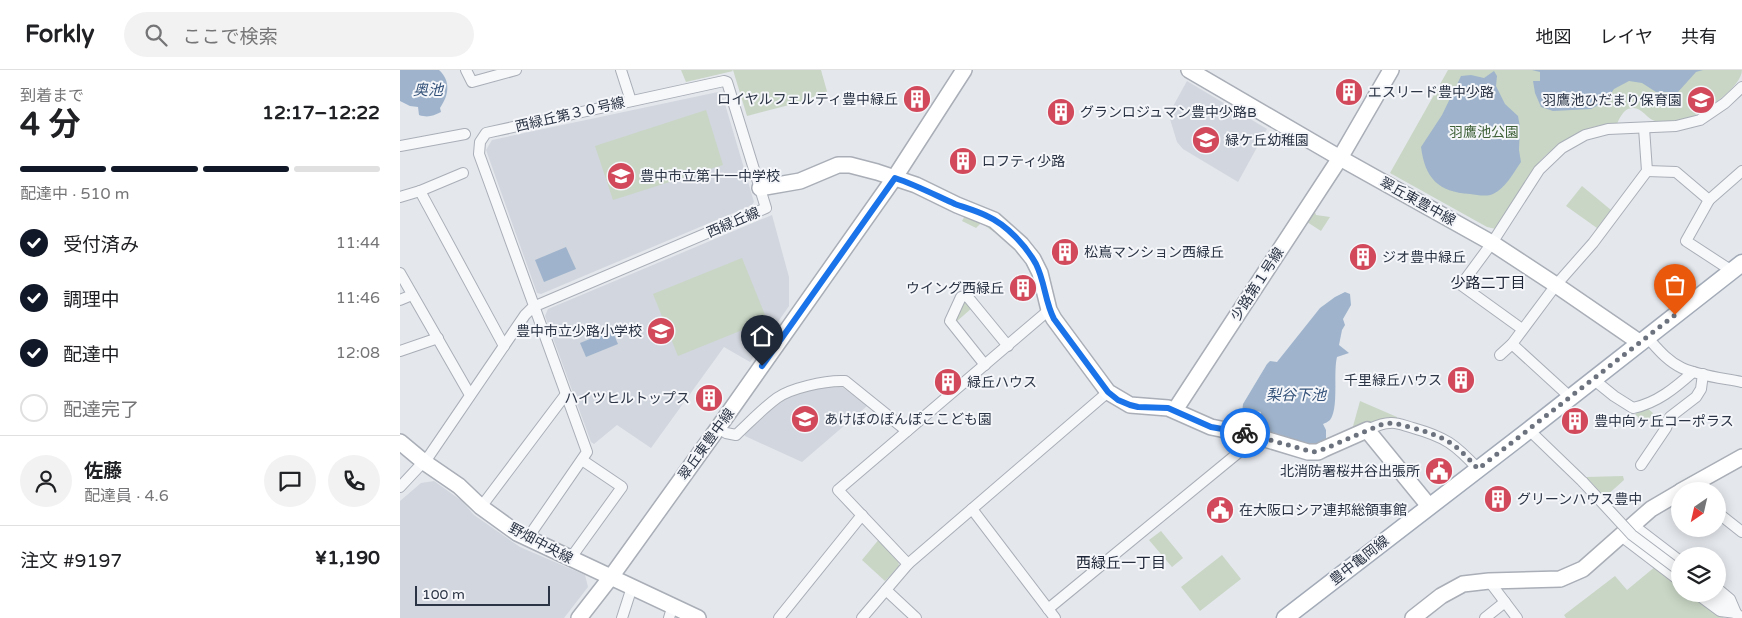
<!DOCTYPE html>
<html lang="ja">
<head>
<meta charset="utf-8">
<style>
	:root { --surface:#fff; --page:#f2f2f2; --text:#202124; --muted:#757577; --line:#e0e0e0; --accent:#111827 }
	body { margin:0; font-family:"Varela Round","Noto Sans JP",sans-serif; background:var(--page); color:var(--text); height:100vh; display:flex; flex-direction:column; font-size:19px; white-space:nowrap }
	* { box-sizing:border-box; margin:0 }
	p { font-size:16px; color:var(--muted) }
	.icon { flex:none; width:28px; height:28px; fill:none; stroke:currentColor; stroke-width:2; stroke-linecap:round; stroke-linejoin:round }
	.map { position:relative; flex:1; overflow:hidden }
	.drawer { display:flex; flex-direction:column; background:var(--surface); width:400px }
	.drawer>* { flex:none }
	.needle { width:32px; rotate:214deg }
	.fabs { position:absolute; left:1271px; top:412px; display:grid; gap:10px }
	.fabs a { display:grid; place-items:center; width:55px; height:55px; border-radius:50%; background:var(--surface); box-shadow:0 2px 12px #0003; font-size:25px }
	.scale { position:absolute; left:15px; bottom:12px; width:135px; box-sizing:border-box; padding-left:5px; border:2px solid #2b3445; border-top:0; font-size:14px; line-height:18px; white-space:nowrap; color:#2b3445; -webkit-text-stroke:4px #f4f6f9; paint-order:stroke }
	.pin { position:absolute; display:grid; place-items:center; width:42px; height:42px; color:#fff; margin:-51px -21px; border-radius:50% 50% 50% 0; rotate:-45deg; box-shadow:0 0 5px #0007 }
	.pin .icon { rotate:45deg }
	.courier { position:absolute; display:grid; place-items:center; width:50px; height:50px; margin:-25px; border:4px solid #1a73e8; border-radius:50%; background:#fff; color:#222; box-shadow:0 1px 6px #0007 }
	.head em { font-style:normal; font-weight:700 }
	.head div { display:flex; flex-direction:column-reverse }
	.head { display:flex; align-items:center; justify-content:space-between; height:85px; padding:0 20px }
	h1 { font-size:32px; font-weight:700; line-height:38px }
	.bar { display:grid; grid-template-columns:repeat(4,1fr); gap:8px 5px; align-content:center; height:60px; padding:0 20px }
	.bar i { height:6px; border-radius:4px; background:var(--line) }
	.bar .selected { background:var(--accent) }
	.bar p { grid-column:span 4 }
	.line { display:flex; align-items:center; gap:12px; padding:0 20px; border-top:1px solid var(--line) }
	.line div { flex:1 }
	.round { display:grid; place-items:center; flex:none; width:52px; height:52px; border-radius:26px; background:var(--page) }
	ol { padding:0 20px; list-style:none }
	li { display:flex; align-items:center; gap:15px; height:55px }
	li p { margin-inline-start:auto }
	li .icon { padding:5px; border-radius:50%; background:var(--accent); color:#fff; stroke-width:4 }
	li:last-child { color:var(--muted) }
	li i { width:28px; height:28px; border:2px solid var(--line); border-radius:50% }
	header { display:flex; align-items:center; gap:30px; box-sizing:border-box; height:70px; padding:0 25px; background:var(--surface); border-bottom:1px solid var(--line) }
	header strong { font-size:24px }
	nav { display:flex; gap:28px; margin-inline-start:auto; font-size:18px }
	.search { width:350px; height:45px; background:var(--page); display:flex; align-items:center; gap:12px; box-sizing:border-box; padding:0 18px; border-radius:28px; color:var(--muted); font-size:19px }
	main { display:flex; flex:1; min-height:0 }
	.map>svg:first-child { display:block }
</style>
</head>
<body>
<header>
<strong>Forkly</strong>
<div class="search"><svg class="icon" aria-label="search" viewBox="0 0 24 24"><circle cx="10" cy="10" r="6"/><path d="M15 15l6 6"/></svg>ここで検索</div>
<nav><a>地図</a><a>レイヤ</a><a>共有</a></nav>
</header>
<main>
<section class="drawer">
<div class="head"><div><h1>4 分</h1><p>到着まで</p></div><em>12:17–12:22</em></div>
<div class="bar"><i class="selected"></i><i class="selected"></i><i class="selected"></i><i></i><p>配達中 · 510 m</p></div>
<ol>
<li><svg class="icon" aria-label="check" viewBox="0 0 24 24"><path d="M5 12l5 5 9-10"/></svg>受付済み<p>11:44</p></li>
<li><svg class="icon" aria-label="check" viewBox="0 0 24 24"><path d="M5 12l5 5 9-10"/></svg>調理中<p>11:46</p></li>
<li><svg class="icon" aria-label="check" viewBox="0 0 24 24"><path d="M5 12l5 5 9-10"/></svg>配達中<p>12:08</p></li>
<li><i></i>配達完了</li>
</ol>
<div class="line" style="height:90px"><a class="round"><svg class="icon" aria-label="person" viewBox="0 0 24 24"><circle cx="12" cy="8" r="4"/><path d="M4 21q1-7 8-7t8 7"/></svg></a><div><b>佐藤</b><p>配達員 · 4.6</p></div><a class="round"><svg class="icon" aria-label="chat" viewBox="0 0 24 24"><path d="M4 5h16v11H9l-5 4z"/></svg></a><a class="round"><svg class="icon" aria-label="phone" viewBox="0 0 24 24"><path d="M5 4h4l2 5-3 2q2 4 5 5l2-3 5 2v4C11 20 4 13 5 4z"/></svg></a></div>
<div class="line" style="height:65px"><div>注文 #9197</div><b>¥1,190</b></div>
</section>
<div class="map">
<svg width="1342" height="548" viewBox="0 0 1342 548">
	<rect width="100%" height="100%" fill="#e4e7ec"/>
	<g fill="#d2d6de">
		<polygon points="787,11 867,59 838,112 783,79 777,72 770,49 771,40"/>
		<polygon points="318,22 322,24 354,132 352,135 141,224 137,223 86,80 92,70"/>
		<polygon points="372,145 389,207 389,236 350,292 324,277 251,378 217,355 194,374 191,372 145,246 148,239"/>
		<polygon points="433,315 441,316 467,336 402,392 345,366 343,362 378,330 398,323"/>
		<polygon points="34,411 62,431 74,445 120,477 185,505 188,517 164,548 0,548 0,431 21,413"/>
	</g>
	<g fill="#c9d6c5">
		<polygon points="281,0 332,0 333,1 286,12"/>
		<polygon points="333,0 421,0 428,25 347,46"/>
		<path d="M1048,0H1342C1342,17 1302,44 1286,49C1280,51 1273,51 1267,51C1264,51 1258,52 1255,51C1245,48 1241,34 1228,39C1223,41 1219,49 1217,54C1210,55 1203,55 1197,56C1179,60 1152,78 1140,91L1096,159L1087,157L990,103Z"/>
		<polygon points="306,40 323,95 213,130 195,76"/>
		<polygon points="1182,116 1211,140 1197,158 1166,136"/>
		<polygon points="913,137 916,145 930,147 921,161 904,150"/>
		<polygon points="567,142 598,158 594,162 581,153 576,158 562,151"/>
		<polygon points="342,188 367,250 278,286 253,224"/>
		<polygon points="565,229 572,238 556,252 555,251"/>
		<polygon points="960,331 997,347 997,349 952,360"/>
		<polygon points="1246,337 1253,343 1245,354 1235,344 1237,343 1237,341"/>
		<polygon points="1223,406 1224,410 1205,427 1186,407"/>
		<polygon points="761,461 783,488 772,497 749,470"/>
		<polygon points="480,468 498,488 499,496 485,511 462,490"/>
		<polygon points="822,485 841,509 800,541 781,517"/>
		<polygon points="1256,496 1280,514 1280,524 1293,524 1324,548 1166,548 1164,545 1215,506 1227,520"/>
	</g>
	<g fill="#9fb4cc">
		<path d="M0,0H39C51,11 49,25 40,38L41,42C33,46 28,48 19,45L18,37L10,36L0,31Z"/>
		<polygon points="1132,0 1303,0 1296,2 1278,22 1256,22 1242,13 1229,11 1214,19 1206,31 1191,39 1153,41 1141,37 1135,23 1133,11 1140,11 1140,2"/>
		<path d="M1094,1L1097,6L1096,16L1105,34L1118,46L1120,57L1119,80L1121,92C1114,102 1105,119 1093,124C1087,127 1077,125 1070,124C1038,122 1025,108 1021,77L1042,45L1061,6L1071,5L1084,8Z"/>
		<polygon points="166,177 176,199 144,212 135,190"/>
		<path d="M945,222L950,224L951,235L943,249L945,255L942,260L939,275L949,283L937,287C933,303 939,338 930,350C928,352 925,353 923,354L926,360V370L916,375L892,370L858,357L861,342L848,339L845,354L841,353L843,334L867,294L870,291L877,292L920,238L935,227Z"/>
		<polygon points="212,260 218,274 186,287 180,273"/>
	</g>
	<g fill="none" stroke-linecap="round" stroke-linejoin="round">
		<defs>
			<g id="street">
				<polyline points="66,0 72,12 116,0"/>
				<polyline points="221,0 231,31"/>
				<polyline points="0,76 65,64"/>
				<polyline points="1247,101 1276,102 1309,130"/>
				<polyline points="20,121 63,103"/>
				<polyline points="0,127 20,121 104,276"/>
				<polyline points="1332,201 1286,171 1309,130 1342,101"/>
				<polyline points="0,203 70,325"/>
				<polyline points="0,230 12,225"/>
				<polyline points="1122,259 1061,215 1092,173 1139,100 1162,78 1185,65 1208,59 1276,56 1300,50 1325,33 1342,17"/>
				<path d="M1247,267C1257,278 1267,291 1282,298C1300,306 1322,308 1342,312"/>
				<polyline points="1112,274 1170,327"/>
				<polyline points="0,281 38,268"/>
				<polyline points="1100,285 1112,274 1156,215 1193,173 1247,101 1244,58"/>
				<polyline points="585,295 550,251 561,227 567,226 608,276"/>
				<path d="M1193,309L1214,326L1233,338C1257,333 1275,318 1293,302"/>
				<path d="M318,358L326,363L336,365C350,352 362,339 377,328C391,318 424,311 441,311H445L507,361"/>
				<path d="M967,360C974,357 982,353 990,353C997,352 1005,356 1013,358C1045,367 1055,374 1078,399"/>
				<polyline points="1129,360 1183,412"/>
				<polyline points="1241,395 1266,358 1270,347 1296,327 1301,319 1303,304"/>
				<polyline points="0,417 29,386 125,245 133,237 366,138 327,12 324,11 86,63 80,72 79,84 187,382 127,469"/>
				<polyline points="81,437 166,324"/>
				<polyline points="572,439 655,548"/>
				<polyline points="1318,443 1342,462"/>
				<polyline points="1233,455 1280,491"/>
				<polyline points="1221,466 1280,511"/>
				<polyline points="170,489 222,417 182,390"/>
				<polyline points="508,494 438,420 649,240"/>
				<polyline points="1089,511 1117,548"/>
				<polyline points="486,520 516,548"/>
				<polyline points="1297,524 1320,541 1336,543 1330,529 1318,519"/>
				<polyline points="1310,524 1342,548"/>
				<polyline points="648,539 849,374 855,366"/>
				<polyline points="222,548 232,517"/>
				<polyline points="269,548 273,535"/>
				<polyline points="379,548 462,445"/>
				<polyline points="462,548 508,494 708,322"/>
				<polyline points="1085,548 1105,532"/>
			</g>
			<g id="secondary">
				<polyline points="789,0 940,88 1092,173 1156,215 1239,272"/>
				<polyline points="360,118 400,111 438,95 450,95 477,102 516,115 557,135 594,150 621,174 633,189 640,203 649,240 654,249 708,322 730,335 768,338 811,357 855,366 908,382 918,382 924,379 967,360 1029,436"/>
				<polyline points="775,340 940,88 991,0"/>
				<polyline points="0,372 24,392 59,416 81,437 117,463 298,548"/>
				<polyline points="1281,421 1342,387"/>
				<polyline points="179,548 211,507 318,358 495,107 564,0"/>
				<polyline points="1013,548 1041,526 1063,514 1089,511 1160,509 1183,499 1251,439 1280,422"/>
			</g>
			<polyline id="primary" points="885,548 1129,360 1342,193"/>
		</defs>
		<use href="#street" stroke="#a9aeb7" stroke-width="12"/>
		<use href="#secondary" stroke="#a9aeb7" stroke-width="18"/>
		<use href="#primary" stroke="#a3abb8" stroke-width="19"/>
		<use href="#street" stroke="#f7f8fa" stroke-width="10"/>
		<use href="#secondary" stroke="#fff" stroke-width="15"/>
		<use href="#primary" stroke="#fff" stroke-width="16"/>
		<defs>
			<polyline id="street-bridge" points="1183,412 1232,465 1280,501"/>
		</defs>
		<use href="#street-bridge" stroke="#a9aeb7" stroke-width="12" stroke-linecap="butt"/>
		<use href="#street-bridge" stroke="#f7f8fa" stroke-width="10"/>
	</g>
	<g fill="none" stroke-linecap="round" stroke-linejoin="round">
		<path stroke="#6c737f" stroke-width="5" stroke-dasharray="0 9" d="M845,363L913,382L924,379L983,354C993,352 1001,355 1010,357C1045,367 1053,371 1078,399L1275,245"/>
		<path stroke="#1a73e8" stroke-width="6" d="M362,296L495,108C516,115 535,125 555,134C566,138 577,141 587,146C607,155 626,176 636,194C645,212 645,232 654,249L708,322L718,330L730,335L738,337L768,338L811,357L845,363"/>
	</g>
	<defs>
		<symbol id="building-disc" viewBox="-11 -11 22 22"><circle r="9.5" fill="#d1495b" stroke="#f4f6f9"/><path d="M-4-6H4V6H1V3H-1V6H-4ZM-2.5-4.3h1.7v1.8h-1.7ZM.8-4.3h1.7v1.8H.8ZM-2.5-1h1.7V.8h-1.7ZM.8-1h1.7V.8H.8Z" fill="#fff"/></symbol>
		<symbol id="school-disc" viewBox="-11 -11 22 22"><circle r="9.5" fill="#d1495b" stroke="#f4f6f9"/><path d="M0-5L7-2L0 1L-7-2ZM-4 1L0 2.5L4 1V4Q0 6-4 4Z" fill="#fff"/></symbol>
		<symbol id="civic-disc" viewBox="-11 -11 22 22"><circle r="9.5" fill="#d1495b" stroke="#f4f6f9"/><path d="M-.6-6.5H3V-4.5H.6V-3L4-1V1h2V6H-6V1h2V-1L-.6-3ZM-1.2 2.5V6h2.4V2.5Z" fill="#fff"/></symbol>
	</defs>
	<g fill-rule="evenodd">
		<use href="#building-disc" x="933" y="6" width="32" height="32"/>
		<use href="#building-disc" x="501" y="13" width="32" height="32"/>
		<use href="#school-disc" x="1285" y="14" width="32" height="32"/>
		<use href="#building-disc" x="645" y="26" width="32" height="32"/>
		<use href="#school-disc" x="790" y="54" width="32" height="32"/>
		<use href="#building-disc" x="547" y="75" width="32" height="32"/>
		<use href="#school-disc" x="205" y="90" width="32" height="32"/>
		<use href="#building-disc" x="649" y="166" width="32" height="32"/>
		<use href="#building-disc" x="947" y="171" width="32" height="32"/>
		<use href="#building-disc" x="607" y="202" width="32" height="32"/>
		<use href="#school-disc" x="245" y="245" width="32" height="32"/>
		<use href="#building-disc" x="1045" y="294" width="32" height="32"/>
		<use href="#building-disc" x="532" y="296" width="32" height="32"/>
		<use href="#building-disc" x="293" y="312" width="32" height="32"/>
		<use href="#school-disc" x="389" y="333" width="32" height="32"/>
		<use href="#building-disc" x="1159" y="335" width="32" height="32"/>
		<use href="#civic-disc" x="1023" y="385" width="32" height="32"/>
		<use href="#building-disc" x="1082" y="413" width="32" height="32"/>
		<use href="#civic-disc" x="804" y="424" width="32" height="32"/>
	</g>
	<g text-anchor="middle" stroke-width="4" stroke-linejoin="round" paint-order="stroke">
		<g font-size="14" fill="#2b3445" stroke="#f4f6f9" text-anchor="start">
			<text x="968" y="27">エスリード豊中少路</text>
			<text x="498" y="34" text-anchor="end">ロイヤルフェルティ豊中緑丘</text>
			<text x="1282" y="35" text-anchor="end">羽鷹池ひだまり保育園</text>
			<text x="680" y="47">グランロジュマン豊中少路B</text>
			<text x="825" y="75">緑ケ丘幼稚園</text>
			<text x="582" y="96">ロフティ少路</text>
			<text x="240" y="111">豊中市立第十一中学校</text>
			<text x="684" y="187">松嶌マンション西緑丘</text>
			<text x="982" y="192">ジオ豊中緑丘</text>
			<text x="604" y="223" text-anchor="end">ウイング西緑丘</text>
			<text x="242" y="266" text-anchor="end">豊中市立少路小学校</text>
			<text x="1042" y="315" text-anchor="end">千里緑丘ハウス</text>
			<text x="567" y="317">緑丘ハウス</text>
			<text x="290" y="333" text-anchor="end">ハイツヒルトップス</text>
			<text x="424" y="354">あけぼのぽんぽここども園</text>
			<text x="1194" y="356">豊中向ヶ丘コーポラス</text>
			<text x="1020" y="406" text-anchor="end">北消防署桜井谷出張所</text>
			<text x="1117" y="434">グリーンハウス豊中</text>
			<text x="839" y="445">在大阪ロシア連邦総領事館</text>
		</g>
		<g font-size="14" fill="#2b3445" stroke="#f4f6f9">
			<text transform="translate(170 44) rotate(-13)" y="5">西緑丘第３０号線</text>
			<text transform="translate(1018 131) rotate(29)" y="5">翠丘東豊中線</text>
			<text transform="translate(333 152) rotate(-23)" y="5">西緑丘線</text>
			<text transform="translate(857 214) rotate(-57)" y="5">少路第１号線</text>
			<text transform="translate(306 374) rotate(-54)" y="5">翠丘東豊中線</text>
			<text transform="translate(141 473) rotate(28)" y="5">野畑中央線</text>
			<text transform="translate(959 490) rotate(-38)" y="5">豊中亀岡線</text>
		</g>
		<g font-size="14" fill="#3f6138" stroke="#f4f6f9">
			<text x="1084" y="67">羽鷹池公園</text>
		</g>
		<g font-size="15" font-style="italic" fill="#34527a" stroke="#f4f6f9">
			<text x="28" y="25">奥池</text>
			<text x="896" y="330">梨谷下池</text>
		</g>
		<g font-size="15" fill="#1d2536" stroke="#f4f6f9">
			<text x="1088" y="218">少路二丁目</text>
			<text x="721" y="498">西緑丘一丁目</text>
		</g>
	</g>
</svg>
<div class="fabs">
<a><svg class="needle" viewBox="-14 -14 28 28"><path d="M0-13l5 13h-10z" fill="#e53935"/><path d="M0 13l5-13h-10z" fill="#757577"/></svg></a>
<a><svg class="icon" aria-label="layers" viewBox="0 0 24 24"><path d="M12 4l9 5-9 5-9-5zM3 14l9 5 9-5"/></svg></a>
</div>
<div class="scale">100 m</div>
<div class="pin" style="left:1275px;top:245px;background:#ea580c"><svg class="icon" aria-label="bag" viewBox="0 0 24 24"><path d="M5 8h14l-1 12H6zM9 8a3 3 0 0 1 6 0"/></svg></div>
<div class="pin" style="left:362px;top:296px;background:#1f2937"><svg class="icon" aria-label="home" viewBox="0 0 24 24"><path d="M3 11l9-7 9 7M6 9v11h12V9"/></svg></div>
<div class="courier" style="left:845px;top:363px"><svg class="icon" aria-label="bike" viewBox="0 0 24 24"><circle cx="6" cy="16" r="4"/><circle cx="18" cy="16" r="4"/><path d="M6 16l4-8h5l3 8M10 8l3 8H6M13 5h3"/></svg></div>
</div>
</main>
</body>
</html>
